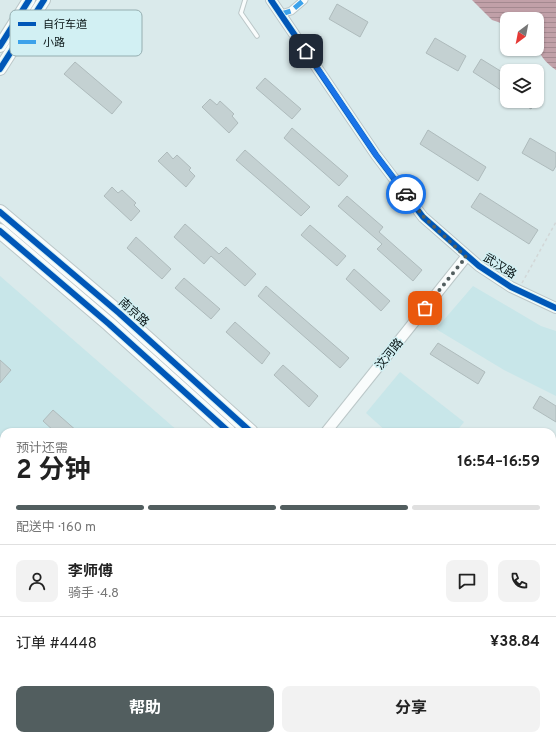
<!DOCTYPE html>
<html lang="zh">
<head>
<meta charset="utf-8">
<style>
	:root { --surface:#fff; --page:#f2f2f2; --text:#222; --muted:#767676; --line:#e0e0e0; --accent:#525e5f }
	body { margin:0; font-family:Overpass,"Noto Sans SC",sans-serif; background:var(--page); color:var(--text); height:100vh; display:flex; flex-direction:column; font-size:15px; white-space:nowrap }
	* { box-sizing:border-box; margin:0 }
	p { font-size:13px; color:var(--muted) }
	.icon { flex:none; width:22px; height:22px; fill:none; stroke:currentColor; stroke-width:2; stroke-linecap:round; stroke-linejoin:round }
	.map { position:relative; flex:1; overflow:hidden }
	.sheet { position:absolute; left:0px; top:428px; width:556px; height:312px; display:flex; flex-direction:column; background:var(--surface); border-radius:12px 12px 0 0; box-shadow:0 1px 3px #0004 }
	.sheet>* { flex:none }
	.needle { width:26px; rotate:212deg }
	.fabs { position:absolute; left:500px; top:12px; display:grid; gap:8px }
	.fabs a { display:grid; place-items:center; width:44px; height:44px; border-radius:8px; background:var(--surface); box-shadow:0 1px 3px #0004; font-size:20px }
	.pin { position:absolute; display:grid; place-items:center; width:34px; height:34px; color:#fff; margin:-17px; border-radius:8px; box-shadow:0 2px 6px #0006 }
	.courier { position:absolute; display:grid; place-items:center; width:40px; height:40px; margin:-20px; border:3px solid #1a73e8; border-radius:50%; background:#fff; color:#222; box-shadow:0 1px 5px #0007 }
	.summary em { font-style:normal; font-weight:700 }
	.summary div { display:flex; flex-direction:column-reverse }
	.summary { display:flex; align-items:center; justify-content:space-between; height:68px; padding:0 16px }
	h1 { font-size:26px; font-weight:700; line-height:30px }
	.bar { display:grid; grid-template-columns:repeat(4,1fr); gap:6px 4px; align-content:center; height:48px; padding:0 16px }
	.bar i { height:5px; border-radius:3px; background:var(--line) }
	.bar .on { background:var(--accent) }
	.bar p { grid-column:span 4 }
	.line { display:flex; align-items:center; gap:10px; padding:0 16px; border-top:1px solid var(--line) }
	.line div { flex:1 }
	.round { display:grid; place-items:center; flex:none; width:42px; height:42px; border-radius:8px; background:var(--page) }
	.button { display:flex; gap:8px; margin-top:auto; padding:8px 16px }
	.button a { flex:1; height:46px; border-radius:8px; background:var(--accent); color:#fff; font-size:16px; font-weight:700; line-height:46px; text-align:center }
	.button a+a { background:var(--page); color:var(--text) }
	.map>svg:first-child { display:block }
</style>
</head>
<body>
<div class="map">
<svg width="556" height="740" viewBox="0 0 556 740">
	<defs>
		<pattern id="water-rules" width="6" height="5" patternUnits="userSpaceOnUse"><rect width="6" height="5" fill="#c1a0a8"/><path d="M0 2.5h6" fill="none" stroke="#a48990"/></pattern>
	</defs>
	<rect width="100%" height="100%" fill="#daeaeb"/>
	<g fill="#c8e6e9">
		<polygon points="0,276 179,432 4,432 4,610 0,606"/>
		<polygon points="473,286 541,326 556,331 556,396 504,370 436,329"/>
		<polygon points="400,372 464,422 456,432 387,432 366,413"/>
	</g>
	<path fill="url(#water-rules)" d="M472,0H556V70C534,54 537,44 537,19H507V25L492,20Z"/>
	<g fill="#c4d1d2" stroke="#aebbbc">
		<polygon points="337,4 368,22 360,37 329,19"/>
		<polygon points="435,38 466,56 458,71 426,53"/>
		<polygon points="481,59 507,75 507,94 473,72"/>
		<polygon points="75,62 122,102 112,114 64,74"/>
		<polygon points="265,78 301,109 292,119 256,88"/>
		<polygon points="210,99 217,105 220,101 234,114 232,116 238,123 229,133 202,107"/>
		<polygon points="518,101 536,101 531,109"/>
		<polygon points="292,128 348,176 339,186 284,138"/>
		<polygon points="428,130 486,167 478,181 420,144"/>
		<polygon points="530,138 556,153 556,166 553,171 522,153"/>
		<polygon points="245,150 310,207 301,216 236,160"/>
		<polygon points="167,152 173,159 177,155 191,168 189,170 195,176 186,187 158,161"/>
		<polygon points="112,187 118,193 122,190 136,203 134,205 140,211 131,221 104,196"/>
		<polygon points="480,193 538,230 529,244 471,207"/>
		<polygon points="347,196 383,227 379,232 422,270 413,281 377,249 382,244 338,206"/>
		<polygon points="185,224 219,254 226,247 256,274 245,286 211,256 204,264 174,237"/>
		<polygon points="310,225 346,256 337,266 301,235"/>
		<polygon points="136,237 171,269 162,279 127,248"/>
		<polygon points="354,269 390,301 381,311 346,279"/>
		<polygon points="184,278 220,309 211,319 175,288"/>
		<polygon points="266,286 349,358 340,368 258,296"/>
		<polygon points="235,322 270,353 262,364 226,332"/>
		<polygon points="438,343 485,372 478,384 430,354"/>
		<polygon points="0,360 11,370 0,383"/>
		<polygon points="283,365 318,396 309,407 274,375"/>
		<polygon points="540,396 556,406 556,422 533,408"/>
		<polygon points="53,410 78,432 55,432 43,421"/>
	</g>
	<g fill="none" stroke-linecap="round" stroke-linejoin="round">
		<defs>
			<polyline id="lane" points="245,0 241,13 257,36"/>
			<polyline id="street" points="281,14 291,11 304,0"/>
			<g id="secondary">
				<polyline points="271,0 376,155 423,217 479,266 511,287 556,308"/>
				<polyline points="326,432 466,257"/>
				<polyline points="46,740 50,736"/>
			</g>
			<g id="primary">
				<polyline points="0,46 29,0"/>
				<polyline points="0,69 44,0"/>
			</g>
			<g id="highway">
				<polyline points="0,212 119,313 251,432"/>
				<polyline points="0,231 109,324 229,432"/>
				<polyline points="552,695 556,698"/>
				<polyline points="552,714 556,718"/>
			</g>
		</defs>
		<use href="#lane" stroke="#bbc7c8" stroke-width="5.5"/>
		<use href="#street" stroke="#bbc7c8" stroke-width="9"/>
		<use href="#secondary" stroke="#bbc7c8" stroke-width="12"/>
		<use href="#primary" stroke="#bbc7c8" stroke-width="14"/>
		<use href="#highway" stroke="#bbc7c8" stroke-width="16"/>
		<polyline stroke="#d2d7d7" stroke-width="1.5" stroke-dasharray="3 3" stroke-linecap="butt" points="522,283 556,222"/>
		<use href="#lane" stroke="#f9fcfc" stroke-width="3.5"/>
		<use href="#street" stroke="#f9fcfc" stroke-width="7"/>
		<use href="#secondary" stroke="#f9fcfc" stroke-width="10"/>
		<use href="#primary" stroke="#f9fcfc" stroke-width="12"/>
		<use href="#highway" stroke="#f9fcfc" stroke-width="14"/>
		<polyline stroke="#3ca2ea" stroke-width="5" stroke-dasharray="10 5" stroke-linecap="butt" points="281,14 291,11 304,0"/>
		<defs>
			<g id="cycleway">
				<polyline points="271,0 376,155 423,217 479,266 511,287 556,308"/>
				<polyline points="0,46 29,0"/>
				<polyline points="0,69 44,0"/>
				<polyline points="0,212 119,313 251,432"/>
				<polyline points="0,231 109,324 229,432"/>
			</g>
		</defs>
		<use href="#cycleway" stroke="#d2f0f3" stroke-width="8"/>
		<use href="#cycleway" stroke="#0057b8" stroke-width="6"/>
	</g>
	<g fill="none" stroke-linecap="round" stroke-linejoin="round">
		<polyline stroke="#525e5f" stroke-width="4" stroke-dasharray="0 7.2" points="406,194 424,217 466,257 425,308"/>
		<polyline stroke="#1a73e8" stroke-width="5" points="306,51 376,155 406,194"/>
	</g>
	<g text-anchor="middle" stroke-width="3" stroke-linejoin="round" paint-order="stroke">
		<g font-size="12" fill="#081314" stroke="#d2f0f3">
			<text transform="translate(500 266) rotate(32)" y="4">武汉路</text>
			<text transform="translate(134 312) rotate(42)" y="4">南京路</text>
			<text transform="translate(389 354) rotate(-51)" y="4">汶河路</text>
		</g>
	</g>
	<rect x="10" y="10" width="132" height="46" rx="6" fill="#d2f0f3" stroke="#95aeb0" stroke-width="1"/>
	<rect x="18" y="22" width="18" height="4" fill="#0057b8"/>
	<rect x="18" y="40" width="18" height="4" fill="#3ca2ea"/>
	<g font-size="11" fill="#081314">
		<text x="43" y="28">自行车道</text>
		<text x="43" y="46">小路</text>
	</g>
</svg>
<div class="fabs">
<a><svg class="needle" viewBox="-14 -14 28 28"><path d="M0-13l5 13h-10z" fill="#e53935"/><path d="M0 13l5-13h-10z" fill="#767676"/></svg></a>
<a><svg class="icon" aria-label="layers" viewBox="0 0 24 24"><path d="M12 4l9 5-9 5-9-5zM3 14l9 5 9-5"/></svg></a>
</div>
<div class="pin" style="left:425px;top:308px;background:#ea580c"><svg class="icon" aria-label="bag" viewBox="0 0 24 24"><path d="M5 8h14l-1 12H6zM9 8a3 3 0 0 1 6 0"/></svg></div>
<div class="pin" style="left:306px;top:51px;background:#1f2937"><svg class="icon" aria-label="home" viewBox="0 0 24 24"><path d="M3 11l9-7 9 7M6 9v11h12V9"/></svg></div>
<div class="courier" style="left:406px;top:194px"><svg class="icon" aria-label="car" viewBox="0 0 24 24"><path d="M5 17H2v-5l4-1 3-4h7l3 4 3 1v5h-3M9 17h6M6 11h13"/><circle cx="7" cy="17" r="2"/><circle cx="17" cy="17" r="2"/></svg></div>
<section class="sheet">
<div class="summary"><div><h1>2 分钟</h1><p>预计还需</p></div><em>16:54–16:59</em></div>
<div class="bar"><i class="on"></i><i class="on"></i><i class="on"></i><i></i><p>配送中 · 160 m</p></div>
<div class="line" style="height:72px"><a class="round"><svg class="icon" aria-label="person" viewBox="0 0 24 24"><circle cx="12" cy="8" r="4"/><path d="M4 21q1-7 8-7t8 7"/></svg></a><div><b>李师傅</b><p>骑手 · 4.8</p></div><a class="round"><svg class="icon" aria-label="chat" viewBox="0 0 24 24"><path d="M4 5h16v11H9l-5 4z"/></svg></a><a class="round"><svg class="icon" aria-label="phone" viewBox="0 0 24 24"><path d="M5 4h4l2 5-3 2q2 4 5 5l2-3 5 2v4C11 20 4 13 5 4z"/></svg></a></div>
<div class="line" style="height:52px"><div>订单 #4448</div><b>¥38.84</b></div>
<div class="button"><a>帮助</a><a>分享</a></div>
</section>
</div>
</body>
</html>
